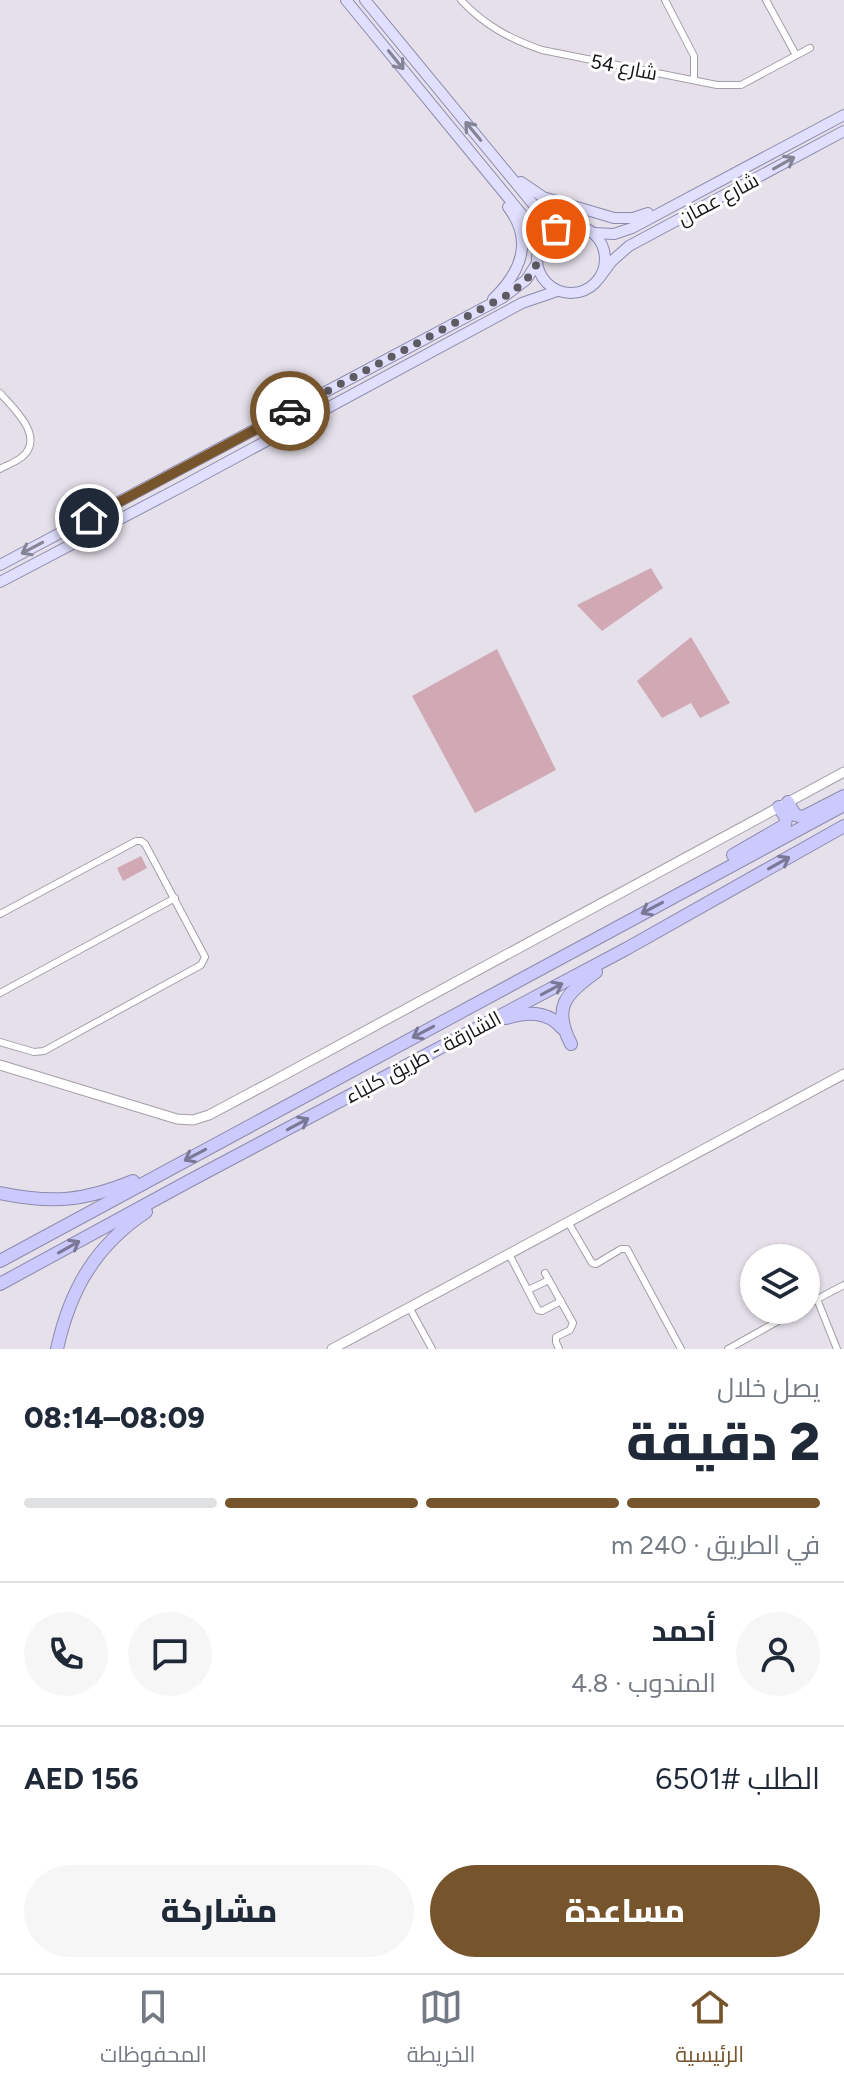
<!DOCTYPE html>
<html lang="ar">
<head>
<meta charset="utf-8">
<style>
	:root { --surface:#fff; --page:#f6f6f7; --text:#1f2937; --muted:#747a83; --line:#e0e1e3; --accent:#76542c }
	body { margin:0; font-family:Figtree,Cairo,sans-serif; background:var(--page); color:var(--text); direction:rtl; height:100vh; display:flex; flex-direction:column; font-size:30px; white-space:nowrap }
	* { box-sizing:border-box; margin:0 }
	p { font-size:26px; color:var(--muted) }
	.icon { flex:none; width:44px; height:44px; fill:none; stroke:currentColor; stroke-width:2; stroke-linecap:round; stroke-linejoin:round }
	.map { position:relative; height:1349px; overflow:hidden; direction:ltr }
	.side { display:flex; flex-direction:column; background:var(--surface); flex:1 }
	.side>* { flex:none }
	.fabs { position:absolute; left:740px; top:1244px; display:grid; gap:16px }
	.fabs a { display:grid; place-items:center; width:80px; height:80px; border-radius:50%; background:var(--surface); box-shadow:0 2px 6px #0004; font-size:40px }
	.pin { position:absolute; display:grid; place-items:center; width:68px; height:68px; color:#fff; margin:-34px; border:4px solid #fff; border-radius:50%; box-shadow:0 2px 8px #0007 }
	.courier { position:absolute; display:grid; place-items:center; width:80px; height:80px; margin:-40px; border:6px solid #76542c; border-radius:50%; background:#fff; color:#222; box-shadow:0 2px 10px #0007 }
	.summary em { font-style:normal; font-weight:800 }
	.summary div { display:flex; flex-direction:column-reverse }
	.summary { display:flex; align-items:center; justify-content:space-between; height:136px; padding:0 24px }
	h1 { font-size:52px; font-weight:800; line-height:60px }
	.bar { display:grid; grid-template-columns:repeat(4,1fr); gap:12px 8px; align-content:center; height:96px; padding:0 24px }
	.bar i { height:10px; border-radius:6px; background:var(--line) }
	.bar .on { background:var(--accent) }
	.bar p { grid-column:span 4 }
	.line { display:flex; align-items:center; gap:20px; padding:0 24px; border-top:2px solid var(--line) }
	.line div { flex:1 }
	.round { display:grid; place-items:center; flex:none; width:84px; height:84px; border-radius:42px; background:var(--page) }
	.primary-button { display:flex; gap:16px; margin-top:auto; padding:16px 24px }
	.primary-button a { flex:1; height:92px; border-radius:48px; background:var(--accent); color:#fff; font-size:32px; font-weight:800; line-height:92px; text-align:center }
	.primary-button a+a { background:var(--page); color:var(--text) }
	.tabs { display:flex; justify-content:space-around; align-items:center; height:112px; border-top:2px solid var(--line); background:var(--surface); font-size:22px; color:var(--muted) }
	.tabs a { display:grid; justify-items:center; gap:4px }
	.tabs .on { color:var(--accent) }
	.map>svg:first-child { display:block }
</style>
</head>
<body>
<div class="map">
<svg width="844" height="1349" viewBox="0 0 844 1349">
	<rect width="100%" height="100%" fill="#e5e0ea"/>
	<g fill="#d0a9b5">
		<polygon points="651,568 663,588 602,631 577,605"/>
		<polygon points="691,637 730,703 700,718 691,703 662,718 637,681"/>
		<polygon points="497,649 556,770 475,813 412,696"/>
		<polygon points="141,856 147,868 123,881 117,868"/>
	</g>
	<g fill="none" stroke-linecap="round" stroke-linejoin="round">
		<defs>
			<g id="street">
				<path d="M461,0C484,25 510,39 542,50L717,85H741L810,48"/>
				<polyline points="665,0 694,56 694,80"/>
				<polyline points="766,0 796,55"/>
				<path d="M0,393C13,408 46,437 22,457C16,462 7,465 0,469"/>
				<polyline points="0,914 136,841 141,841 145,844 205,957 201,965 44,1051 34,1052 0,1042"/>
				<polyline points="0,993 175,898"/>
				<polyline points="568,1222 592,1263 596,1264 621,1249 627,1249 681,1349"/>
				<polyline points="509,1254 538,1310 542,1311 561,1301"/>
				<polyline points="545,1273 573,1323 570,1330 556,1337 556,1342 559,1349"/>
				<polyline points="528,1290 549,1280"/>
				<polyline points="817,1299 837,1349"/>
				<polyline points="806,1305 844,1285"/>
				<polyline points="409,1307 432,1349"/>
				<polyline points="728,1349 798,1310"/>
			</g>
			<g id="secondary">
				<polyline points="0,1065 177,1119 193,1120 209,1115 284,1075 844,772"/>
				<polyline points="332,1349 844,1074"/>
			</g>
			<g id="primary">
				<polyline points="346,0 524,217 534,234 538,252"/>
				<polyline points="365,0 533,204 549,218 566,226"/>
				<polyline points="521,182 543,197 614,218 633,218 648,213"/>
				<circle cx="571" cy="259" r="34"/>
				<polyline points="593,233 614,234 632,228 844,115"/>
				<polyline points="600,277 612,261 629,246 844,131"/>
				<path d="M493,299C521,272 534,241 508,207"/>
				<polyline points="0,565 502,298 526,280 537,263"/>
				<polyline points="0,582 181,487 522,303 557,291"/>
			</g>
			<g id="highway">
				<polyline points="788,802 795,815 803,817 844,796"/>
				<polyline points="733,855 785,825 786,818 779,807"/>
				<path d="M506,1018C526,1012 547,1010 562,1028"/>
				<path d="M571,1044C552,1007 565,995 596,972"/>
				<path d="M0,1193C53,1204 84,1201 133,1181"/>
				<polyline points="0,1261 844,805"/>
				<polyline points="0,1284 191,1180 626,949 844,826"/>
				<path d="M57,1349C70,1290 95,1246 146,1212"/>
			</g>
		</defs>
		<use href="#street" stroke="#a39ea7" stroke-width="8"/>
		<use href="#secondary" stroke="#a39ea7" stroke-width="11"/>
		<use href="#primary" stroke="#8c8aad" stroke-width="12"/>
		<use href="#highway" stroke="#8c8aad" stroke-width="14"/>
		<use href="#street" stroke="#fff" stroke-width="6"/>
		<use href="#secondary" stroke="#fff" stroke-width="9"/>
		<use href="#primary" stroke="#e0dffe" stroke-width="10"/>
		<use href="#highway" stroke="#cccafd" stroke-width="12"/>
	</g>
	<defs><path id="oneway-shaft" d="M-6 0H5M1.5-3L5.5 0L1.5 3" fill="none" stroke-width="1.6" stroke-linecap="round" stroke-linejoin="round" transform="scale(2)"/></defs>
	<g stroke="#858496">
		<use href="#oneway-shaft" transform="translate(396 60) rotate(51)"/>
		<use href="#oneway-shaft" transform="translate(473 131) rotate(-130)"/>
		<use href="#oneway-shaft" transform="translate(784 163) rotate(-29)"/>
		<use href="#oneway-shaft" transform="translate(32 548) rotate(152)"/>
	</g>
	<g stroke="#7a7896">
		<use href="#oneway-shaft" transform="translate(779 863) rotate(-29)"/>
		<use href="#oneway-shaft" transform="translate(652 908) rotate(152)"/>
		<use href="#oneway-shaft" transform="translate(552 989) rotate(-28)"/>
		<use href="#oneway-shaft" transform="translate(423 1032) rotate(152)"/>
		<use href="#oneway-shaft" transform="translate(298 1124) rotate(-28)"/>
		<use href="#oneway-shaft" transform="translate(195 1155) rotate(152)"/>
		<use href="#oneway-shaft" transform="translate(69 1247) rotate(-29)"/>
	</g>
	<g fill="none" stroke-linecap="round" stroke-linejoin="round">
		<path stroke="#5e5b62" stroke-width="8" stroke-dasharray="0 14.4" d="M290,411L511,293C520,285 534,275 537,262C542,245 539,240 556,229"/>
		<polyline stroke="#76542c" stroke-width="10" points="89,518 290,411"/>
	</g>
	<g text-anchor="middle" stroke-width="6" stroke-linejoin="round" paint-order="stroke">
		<g font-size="20" fill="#161418" stroke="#fff">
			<text transform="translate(624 67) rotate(11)" y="7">شارع 54</text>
			<text transform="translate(718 199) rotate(-28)" y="7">شارع عمان</text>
			<text transform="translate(423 1057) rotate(-28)" y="7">الشارقة - طريق كلباء</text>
		</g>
	</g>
</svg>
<div class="fabs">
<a><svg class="icon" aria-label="layers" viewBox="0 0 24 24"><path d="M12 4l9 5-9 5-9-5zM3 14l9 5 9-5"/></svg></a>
</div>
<div class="pin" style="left:556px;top:229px;background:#ea580c"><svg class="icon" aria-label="bag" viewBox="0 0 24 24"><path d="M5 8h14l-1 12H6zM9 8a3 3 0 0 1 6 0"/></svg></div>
<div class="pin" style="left:89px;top:518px;background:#1f2937"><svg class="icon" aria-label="home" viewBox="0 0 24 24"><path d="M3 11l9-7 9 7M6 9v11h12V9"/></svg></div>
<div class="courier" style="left:290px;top:411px"><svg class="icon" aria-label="car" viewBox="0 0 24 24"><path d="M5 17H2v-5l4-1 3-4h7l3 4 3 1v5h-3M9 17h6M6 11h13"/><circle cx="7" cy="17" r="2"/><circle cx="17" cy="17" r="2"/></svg></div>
</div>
<section class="side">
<div class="summary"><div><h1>2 دقيقة</h1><p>يصل خلال</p></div><em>08:09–08:14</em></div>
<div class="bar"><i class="on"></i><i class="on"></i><i class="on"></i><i></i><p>في الطريق · 240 m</p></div>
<div class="line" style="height:144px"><a class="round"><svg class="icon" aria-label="person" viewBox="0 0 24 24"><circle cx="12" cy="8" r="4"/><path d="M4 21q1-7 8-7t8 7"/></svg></a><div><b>أحمد</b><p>المندوب · 4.8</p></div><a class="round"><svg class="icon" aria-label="chat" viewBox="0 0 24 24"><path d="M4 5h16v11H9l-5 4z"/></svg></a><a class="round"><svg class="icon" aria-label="phone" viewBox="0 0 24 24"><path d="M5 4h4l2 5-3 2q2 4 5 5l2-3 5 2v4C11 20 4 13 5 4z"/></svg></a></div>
<div class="line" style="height:104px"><div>الطلب #6501</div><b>AED 156</b></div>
<div class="primary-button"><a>مساعدة</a><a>مشاركة</a></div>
</section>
<nav class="tabs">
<a class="on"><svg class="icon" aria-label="home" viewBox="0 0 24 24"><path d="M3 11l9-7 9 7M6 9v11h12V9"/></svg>الرئيسية</a>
<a><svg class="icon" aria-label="map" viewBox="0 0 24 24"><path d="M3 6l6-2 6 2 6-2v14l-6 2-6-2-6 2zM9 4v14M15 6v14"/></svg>الخريطة</a>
<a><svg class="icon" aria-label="saved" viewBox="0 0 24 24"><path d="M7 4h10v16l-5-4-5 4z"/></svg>المحفوظات</a>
</nav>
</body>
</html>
